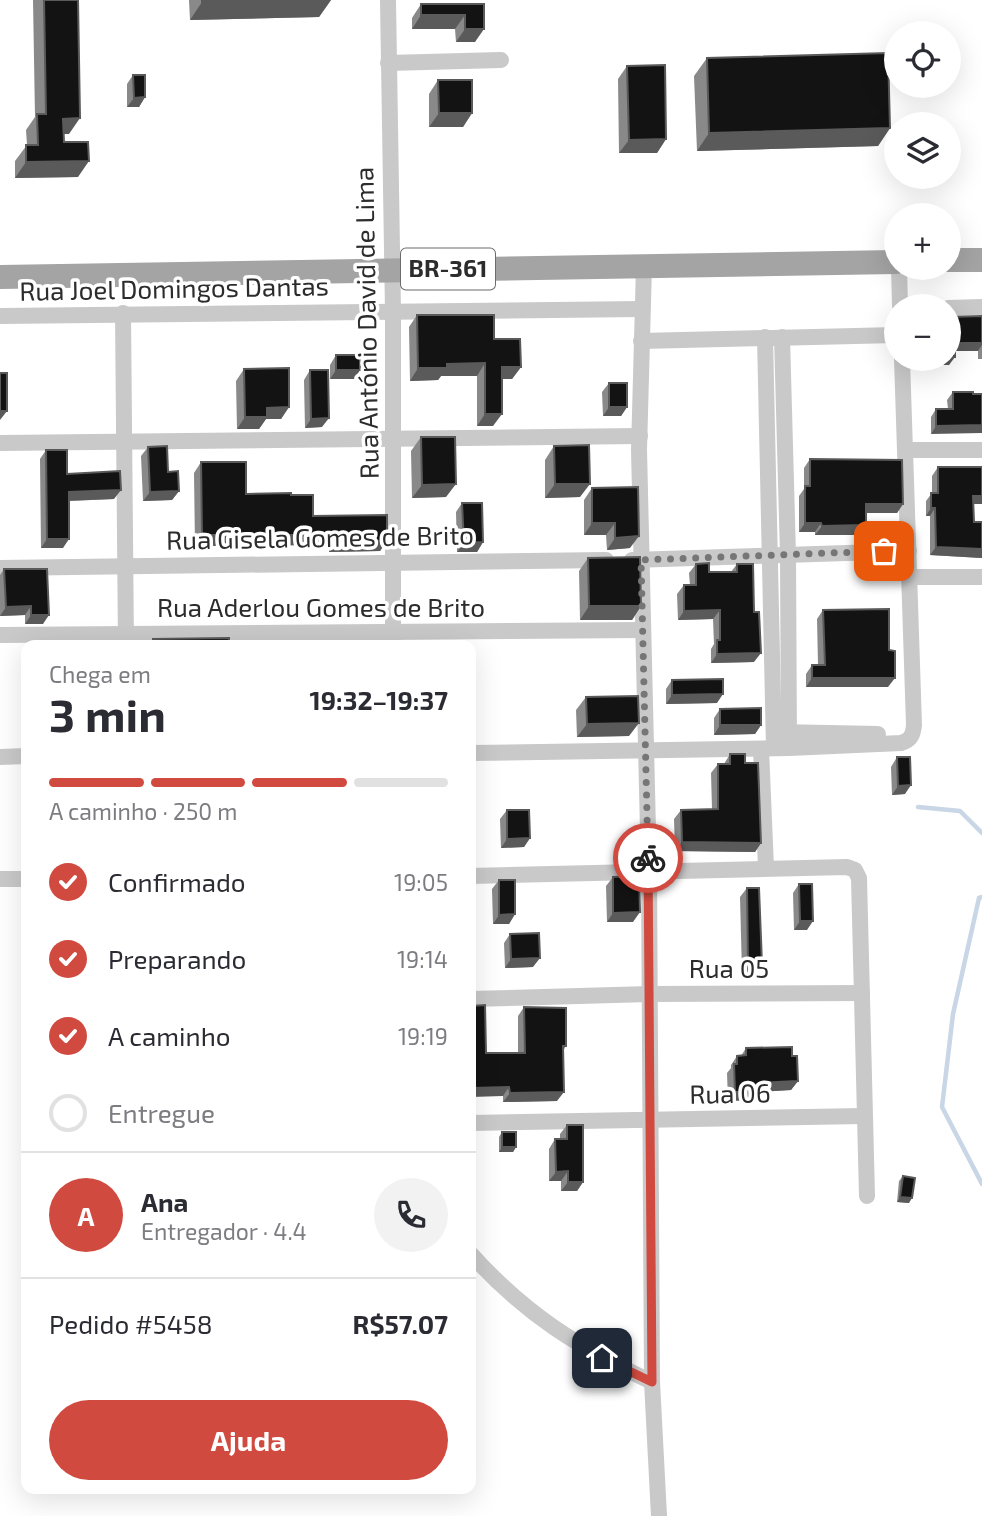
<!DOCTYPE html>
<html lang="pt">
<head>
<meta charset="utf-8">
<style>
	:root { --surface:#fff; --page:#f2f2f3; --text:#2b2b33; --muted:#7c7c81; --line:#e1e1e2; --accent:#d14a3f }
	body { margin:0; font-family:"Exo 2",sans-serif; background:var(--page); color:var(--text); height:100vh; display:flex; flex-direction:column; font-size:26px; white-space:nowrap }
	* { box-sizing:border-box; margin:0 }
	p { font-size:23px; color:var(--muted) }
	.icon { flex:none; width:38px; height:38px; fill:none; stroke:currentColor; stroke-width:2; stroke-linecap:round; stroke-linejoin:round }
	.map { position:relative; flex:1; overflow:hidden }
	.details { position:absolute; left:21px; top:640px; width:455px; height:854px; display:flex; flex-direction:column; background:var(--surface); border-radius:14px; box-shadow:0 7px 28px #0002 }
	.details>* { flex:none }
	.fabs { position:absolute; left:884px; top:21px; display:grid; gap:14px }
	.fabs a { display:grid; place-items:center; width:77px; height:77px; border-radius:50%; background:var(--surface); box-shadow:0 7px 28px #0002; font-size:35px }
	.pin { position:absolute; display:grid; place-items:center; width:60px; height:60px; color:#fff; margin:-30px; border-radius:14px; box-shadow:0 4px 10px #0006 }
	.courier { position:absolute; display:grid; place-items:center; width:70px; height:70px; margin:-35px; border:5px solid #d14a3f; border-radius:50%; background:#fff; color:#222; box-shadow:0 2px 9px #0007 }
	.overview em { font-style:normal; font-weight:700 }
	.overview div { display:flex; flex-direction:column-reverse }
	.overview { display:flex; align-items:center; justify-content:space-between; height:119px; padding:0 28px }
	h1 { font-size:46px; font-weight:700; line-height:52px }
	.bar { display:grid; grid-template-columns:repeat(4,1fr); gap:10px 7px; align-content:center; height:84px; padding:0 28px }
	.bar i { height:9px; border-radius:5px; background:var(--line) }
	.bar .selected { background:var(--accent) }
	.bar p { grid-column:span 4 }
	.line { display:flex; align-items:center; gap:18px; padding:0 28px; border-top:2px solid var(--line) }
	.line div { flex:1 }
	.round { display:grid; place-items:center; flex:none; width:74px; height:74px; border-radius:37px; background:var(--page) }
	ol { padding:0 28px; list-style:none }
	li { display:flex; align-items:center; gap:21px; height:77px }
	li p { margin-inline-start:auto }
	li .icon { padding:7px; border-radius:50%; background:var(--accent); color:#fff; stroke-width:4 }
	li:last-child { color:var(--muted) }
	li i { width:38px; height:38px; border:4px solid var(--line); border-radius:50% }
	.cta { display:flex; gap:14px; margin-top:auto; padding:14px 28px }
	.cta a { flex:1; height:80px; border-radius:42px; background:var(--accent); color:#fff; font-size:28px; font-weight:700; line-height:80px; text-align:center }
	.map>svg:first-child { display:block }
</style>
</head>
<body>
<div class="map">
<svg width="982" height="1516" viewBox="0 0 982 1516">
	<rect width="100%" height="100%" fill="#fff"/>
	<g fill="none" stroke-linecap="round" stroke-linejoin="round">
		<g stroke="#c8d6e6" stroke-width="4.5">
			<polyline points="918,807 960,811 982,833"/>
			<polyline points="982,897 979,898 953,1014 942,1107 982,1184"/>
		</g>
		<g stroke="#c9c9c9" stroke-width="16">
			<polyline points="388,0 393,312 393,646"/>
			<polyline points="388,63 501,60"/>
			<polyline points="644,266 639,450 649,873 652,1382 659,1516"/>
			<polyline points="899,268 900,306"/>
			<polyline points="948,308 982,307"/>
			<polyline points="123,313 126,646"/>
			<polyline points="0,316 642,309"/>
			<polyline points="765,337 774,748"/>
			<polyline points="782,337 788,555 789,748"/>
			<polyline points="641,341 896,335"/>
			<polyline points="0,443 640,436"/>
			<polyline points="906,450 982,450"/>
			<polyline points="632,560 909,551"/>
			<polyline points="0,568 606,560"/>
			<polyline points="909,577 982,577"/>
			<polyline points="0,635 642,630"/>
			<polyline points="778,732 878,734"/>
			<polyline points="761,749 766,868"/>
			<path d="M471,753L789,748L901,743C911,740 913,735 914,725L902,359"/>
			<polyline points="0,757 26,756"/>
			<polyline points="471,876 847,867 855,870 859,878 867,1196"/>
			<polyline points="0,879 26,879"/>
			<polyline points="471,999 650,994 862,993"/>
			<polyline points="471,1123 864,1116"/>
			<path d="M471,1254C526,1315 578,1347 652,1382"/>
		</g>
		<g stroke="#a4a4a4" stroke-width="24">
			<polyline points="948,260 982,260"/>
			<polyline points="0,277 896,262"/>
		</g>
	</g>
	<g fill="#898989">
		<polygon points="33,0 78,0 69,134 63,134 64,142 78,177 15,178 15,161 27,145 26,130 35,117"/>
		<polygon points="189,0 331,0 319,17 190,20"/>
		<polygon points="421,4 484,4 475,42 456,42 455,29 412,29 412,18"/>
		<polygon points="707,58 890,128 878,146 697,151 694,76"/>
		<polygon points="627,66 666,139 657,153 619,153 618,79"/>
		<polygon points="133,75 145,97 139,107 127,107 127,84"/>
		<polygon points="438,80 472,113 463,127 429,127 429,94"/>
		<polygon points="417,315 494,339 521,367 512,379 502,379 493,426 477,426 477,376 441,376 438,380 410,381 409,327"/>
		<polygon points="982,316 982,359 978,359 978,351 955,351 949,365 934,365 934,359 948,359"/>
		<polygon points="336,355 360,370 354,379 330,379 330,365"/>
		<polygon points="244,369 289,407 281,419 266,419 259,429 237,429 236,381"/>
		<polygon points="310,370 322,427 305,428 304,380"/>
		<polygon points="609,383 627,407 621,416 603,416 602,392"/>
		<polygon points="953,392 973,394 931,434 931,417 936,409 948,409 947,400"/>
		<polygon points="421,437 446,497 412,498 411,451"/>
		<polygon points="554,446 580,497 545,498 545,460"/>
		<polygon points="148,447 168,472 179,491 172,500 143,501 141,456"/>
		<polygon points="46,450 67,474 114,499 69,501 63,548 41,548 40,459"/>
		<polygon points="810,459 903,504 897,513 866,513 866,525 859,535 815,535 815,532 799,532 799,496 804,489 804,468"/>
		<polygon points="201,462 246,494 291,495 313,516 387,541 380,551 329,552 329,545 195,546 194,473"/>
		<polygon points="938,467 982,504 973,504 974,522 982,522 982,558 930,555 930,516 926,516 926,501 932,493 932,476"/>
		<polygon points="592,488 630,548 607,550 606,535 584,535 584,500"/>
		<polygon points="462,503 483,542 477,552 457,552 456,512"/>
		<polygon points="588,558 641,606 632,620 580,620 579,571"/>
		<polygon points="696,564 709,572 731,572 737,564 754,662 711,663 711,649 714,644 713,619 678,620 677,594 684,585 690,585 689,573"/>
		<polygon points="4,569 43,624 25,624 25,615 0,616 0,575"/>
		<polygon points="823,610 889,650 888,687 806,687 806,674 812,665 818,665 817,619"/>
		<polygon points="672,680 717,703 666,704 666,689"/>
		<polygon points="586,697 629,736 577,737 576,710"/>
		<polygon points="720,709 761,725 755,734 714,735 714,718"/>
		<polygon points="730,754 745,763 761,843 755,852 675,851 674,819 681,810 712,809 711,773 718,764 724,764"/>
		<polygon points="897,757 905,794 892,795 891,767"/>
		<polygon points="507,810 530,838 524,847 501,848 500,819"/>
		<polygon points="613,877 633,922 607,922 606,886"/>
		<polygon points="499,880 515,914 509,924 493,924 492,889"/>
		<polygon points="799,884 807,930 794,930 793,893"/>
		<polygon points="747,888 762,964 755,973 742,973 740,897"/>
		<polygon points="510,934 533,967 505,968 504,943"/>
		<polygon points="524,1007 566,1046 563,1051 557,1101 503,1102 503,1096 486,1053 518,1053 518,1016"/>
		<polygon points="746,1048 792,1056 798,1081 791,1090 756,1092 750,1100 728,1101 727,1073 731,1068 731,1065 737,1056 741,1056"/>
		<polygon points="567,1125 583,1182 577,1191 561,1191 561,1181 549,1181 549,1149 555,1139 560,1139 560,1134"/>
		<polygon points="502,1132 516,1147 513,1152 499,1152 499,1137"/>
		<polygon points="903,1176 909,1203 897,1202 899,1181"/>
	</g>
	<g fill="#5a5a5a">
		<polygon points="289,0 331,0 319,17 190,20 202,2"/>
		<polygon points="421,15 465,15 455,29 412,29"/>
		<polygon points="465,29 484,29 475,42 456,42"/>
		<polygon points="145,97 139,107 127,107 134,98"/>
		<polygon points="439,113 472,113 463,127 429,127"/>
		<polygon points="80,118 69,134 52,134 63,119"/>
		<polygon points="890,128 878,146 697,151 709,133"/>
		<polygon points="666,139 657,153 619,153 629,140"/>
		<polygon points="89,161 78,177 15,178 26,162"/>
		<polygon points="955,343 982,343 982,345 978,351 950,351"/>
		<polygon points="948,357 955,357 949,365 934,365 938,359 948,359"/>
		<polygon points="485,363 477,376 441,376 438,380 410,381 418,368 447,364"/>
		<polygon points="502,367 521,367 512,379 494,379"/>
		<polygon points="336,370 360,370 354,379 330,379"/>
		<polygon points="289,407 281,419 266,419 259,429 237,429 245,417 267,408"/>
		<polygon points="609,407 627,407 621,416 603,416"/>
		<polygon points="0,411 7,411 0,420"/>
		<polygon points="485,414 502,414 493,426 477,426"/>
		<polygon points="329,418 322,427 305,428 311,419"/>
		<polygon points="982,425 982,433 931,434 936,426"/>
		<polygon points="456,484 446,497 412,498 422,485"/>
		<polygon points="555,484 590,484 580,497 545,498"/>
		<polygon points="121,490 114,499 63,501 69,492"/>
		<polygon points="179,491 172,500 143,501 150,492"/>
		<polygon points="973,496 982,496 982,504 968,504"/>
		<polygon points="866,504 903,504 897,513 859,513"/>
		<polygon points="931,508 935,508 930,516 926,516"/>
		<polygon points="592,523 615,523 606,535 584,535"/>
		<polygon points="805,523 821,523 815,532 799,532"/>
		<polygon points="866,525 859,535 815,535 822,526"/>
		<polygon points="202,535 336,535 329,545 195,546"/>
		<polygon points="639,536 630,548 607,550 615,538"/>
		<polygon points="47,539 69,539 63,548 41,548"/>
		<polygon points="336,541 387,541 380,551 329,552"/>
		<polygon points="483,542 477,552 457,552 464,543"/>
		<polygon points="936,547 982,549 982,558 930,555"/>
		<polygon points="31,606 25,615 0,616 6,607"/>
		<polygon points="589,606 641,606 632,620 580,620"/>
		<polygon points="720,610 713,619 678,620 684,611"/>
		<polygon points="31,615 49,615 43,624 25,624"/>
		<polygon points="761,653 754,662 711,663 717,654"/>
		<polygon points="812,678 895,678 888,687 806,687"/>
		<polygon points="723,694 717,703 666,704 672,695"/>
		<polygon points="639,723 629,736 577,737 587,724"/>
		<polygon points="720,725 761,725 755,734 714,735"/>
		<polygon points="911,785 905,794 892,795 898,786"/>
		<polygon points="530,838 524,847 501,848 507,839"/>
		<polygon points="682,842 761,843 755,852 675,851"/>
		<polygon points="640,912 633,922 607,922 613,913"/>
		<polygon points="515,914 509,924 493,924 499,915"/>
		<polygon points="800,921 813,921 807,930 794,930"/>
		<polygon points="540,958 533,967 505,968 511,959"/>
		<polygon points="748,964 762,964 755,973 742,973"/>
		<polygon points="798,1081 791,1090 756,1092 750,1100 728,1101 735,1092 759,1083"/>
		<polygon points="509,1087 503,1096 471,1097 471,1088"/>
		<polygon points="564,1092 557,1101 503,1102 510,1093"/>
		<polygon points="502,1147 516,1147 513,1152 499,1152"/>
		<polygon points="568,1171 561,1181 549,1181 556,1172"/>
		<polygon points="568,1182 583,1182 577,1191 561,1191"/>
		<polygon points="900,1197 912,1198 909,1203 897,1202"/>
	</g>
	<g fill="#131313" stroke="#5a5a5a" stroke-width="2">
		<polygon points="44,0 78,0 80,118 63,119 64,142 88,142 89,161 26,162 26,145 38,145 37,114 46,114"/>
		<polygon points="202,0 289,0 202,2"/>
		<polygon points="421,4 484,4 484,29 465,29 465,15 421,15"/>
		<polygon points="888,53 890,128 709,133 707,58"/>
		<polygon points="665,65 666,139 629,140 627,66"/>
		<polygon points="133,75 145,75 145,97 134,98"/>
		<polygon points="438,80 472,80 472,113 439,113"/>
		<polygon points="417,315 494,315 494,339 520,339 521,367 502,367 502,414 485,414 485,363 447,364 447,368 418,368"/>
		<polygon points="982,316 982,343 955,343 955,357 948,357 948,317"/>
		<rect x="336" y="355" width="24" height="15"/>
		<polygon points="289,368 289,407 267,408 267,417 245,417 244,369"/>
		<polygon points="310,370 328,370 329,418 311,419"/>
		<rect x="0" y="373" width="7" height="38"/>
		<rect x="609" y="383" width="18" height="24"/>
		<polygon points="953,392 973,392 973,394 982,394 982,425 936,426 936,409 953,409"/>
		<polygon points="421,437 455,437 456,484 422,485"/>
		<polygon points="589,445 590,484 555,484 554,446"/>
		<polygon points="167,446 168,472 178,471 179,491 150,492 148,447"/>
		<polygon points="46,450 67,450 67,474 120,471 121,490 69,492 69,539 47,539"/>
		<polygon points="810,459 902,460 903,504 866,504 866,525 822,526 821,523 805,523 805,486 810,486"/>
		<polygon points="201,462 246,462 246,494 291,493 291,495 313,495 313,516 387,515 387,541 336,541 336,535 202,535"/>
		<polygon points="938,467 982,467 982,496 973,496 974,522 982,522 982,549 936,547 935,508 931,508 931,493 938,493"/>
		<polygon points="638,487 639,536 615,538 615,523 592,523 592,488"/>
		<polygon points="462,503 482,503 483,542 464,543"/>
		<polygon points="640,557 641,606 589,606 588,558"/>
		<polygon points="709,563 709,572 737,572 737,564 753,564 754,612 759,612 761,653 717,654 717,640 720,640 720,610 684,611 684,585 696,585 696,564"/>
		<polygon points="4,569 47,569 49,615 31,615 31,606 6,607"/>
		<polygon points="889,609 889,650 895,651 895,678 812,678 812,665 825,665 823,610"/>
		<polygon points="229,638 229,646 153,646 153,639"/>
		<polygon points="723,679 723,694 672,695 672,680"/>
		<polygon points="638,696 639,723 587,724 586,697"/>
		<polygon points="761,708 761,725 720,725 720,709"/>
		<polygon points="730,754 745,754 745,763 758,763 761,843 682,842 681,810 718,809 718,764 730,764"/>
		<polygon points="897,757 910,757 911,785 898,786"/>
		<polygon points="507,810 529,810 530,838 507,839"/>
		<polygon points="639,876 640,912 613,913 613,877"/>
		<polygon points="499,880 515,880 515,914 499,915"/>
		<polygon points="799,884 812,884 813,921 800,921"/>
		<polygon points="747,888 759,888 762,964 748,964"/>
		<polygon points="539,933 540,958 511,959 510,934"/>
		<polygon points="485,1005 486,1053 525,1053 524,1007 566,1008 566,1046 563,1046 564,1092 510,1093 509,1087 471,1088 471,1006"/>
		<polygon points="792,1047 792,1056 797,1056 798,1081 759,1083 756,1085 757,1091 735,1092 734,1064 737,1064 737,1056 746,1055 746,1048"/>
		<polygon points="567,1125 583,1125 583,1182 568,1182 568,1171 556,1172 555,1139 567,1139"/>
		<rect x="502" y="1132" width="14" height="15"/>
		<polygon points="903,1176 915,1178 912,1198 900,1197"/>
	</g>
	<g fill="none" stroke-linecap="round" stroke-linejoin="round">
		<polyline stroke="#767676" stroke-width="7" stroke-dasharray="0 12.6" points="648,858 641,560 884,551"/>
		<polyline stroke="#d14a3f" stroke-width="9" points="602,1358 652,1382 648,858"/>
	</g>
	<g text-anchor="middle" stroke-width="7" stroke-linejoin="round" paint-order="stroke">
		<rect fill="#fff" stroke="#6b6b6b" stroke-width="2" x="401" y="248.5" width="94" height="41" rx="5"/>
		<g font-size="24" font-weight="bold" fill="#2c2c2c">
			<text x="448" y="277">BR-361</text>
		</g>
		<g font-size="26" fill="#2c2c2c" stroke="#fff">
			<text transform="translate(174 289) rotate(-1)" y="9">Rua Joel Domingos Dantas</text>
			<text transform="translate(367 323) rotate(-91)" y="9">Rua António David de Lima</text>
			<text transform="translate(320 538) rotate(-1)" y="9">Rua Gisela Gomes de Brito</text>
			<text x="321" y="617">Rua Aderlou Gomes de Brito</text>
			<text x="729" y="978">Rua 05</text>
			<text transform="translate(730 1094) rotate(-1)" y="9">Rua 06</text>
		</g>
	</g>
</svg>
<div class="fabs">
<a><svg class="icon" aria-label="locate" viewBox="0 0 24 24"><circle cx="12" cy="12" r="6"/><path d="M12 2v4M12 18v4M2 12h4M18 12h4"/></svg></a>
<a><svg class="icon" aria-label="layers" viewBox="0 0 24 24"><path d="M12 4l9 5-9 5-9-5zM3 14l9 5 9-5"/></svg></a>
<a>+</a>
<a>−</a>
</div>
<div class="pin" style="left:884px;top:551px;background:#ea580c"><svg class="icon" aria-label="bag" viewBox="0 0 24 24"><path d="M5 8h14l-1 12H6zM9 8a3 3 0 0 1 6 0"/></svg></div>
<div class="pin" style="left:602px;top:1358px;background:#1f2937"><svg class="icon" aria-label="home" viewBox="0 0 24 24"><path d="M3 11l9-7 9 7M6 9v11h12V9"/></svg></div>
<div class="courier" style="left:648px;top:858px"><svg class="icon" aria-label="bike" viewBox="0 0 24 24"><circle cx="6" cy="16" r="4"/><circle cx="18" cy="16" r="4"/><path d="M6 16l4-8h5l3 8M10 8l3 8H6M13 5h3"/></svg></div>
<section class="details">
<div class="overview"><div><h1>3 min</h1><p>Chega em</p></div><em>19:32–19:37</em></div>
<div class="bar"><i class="selected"></i><i class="selected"></i><i class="selected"></i><i></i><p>A caminho · 250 m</p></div>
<ol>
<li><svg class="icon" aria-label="check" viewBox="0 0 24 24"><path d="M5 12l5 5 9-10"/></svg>Confirmado<p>19:05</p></li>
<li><svg class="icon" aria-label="check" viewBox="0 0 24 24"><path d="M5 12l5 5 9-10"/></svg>Preparando<p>19:14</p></li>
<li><svg class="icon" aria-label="check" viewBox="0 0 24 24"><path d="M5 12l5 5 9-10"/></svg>A caminho<p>19:19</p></li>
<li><i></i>Entregue</li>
</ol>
<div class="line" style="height:126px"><b class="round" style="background:var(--accent);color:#fff">A</b><div><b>Ana</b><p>Entregador · 4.4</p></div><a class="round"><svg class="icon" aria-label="phone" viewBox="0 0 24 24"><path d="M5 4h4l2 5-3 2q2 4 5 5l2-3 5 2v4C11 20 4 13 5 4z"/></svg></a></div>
<div class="line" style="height:91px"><div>Pedido #5458</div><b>R$57.07</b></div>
<div class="cta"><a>Ajuda</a></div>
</section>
</div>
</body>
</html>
